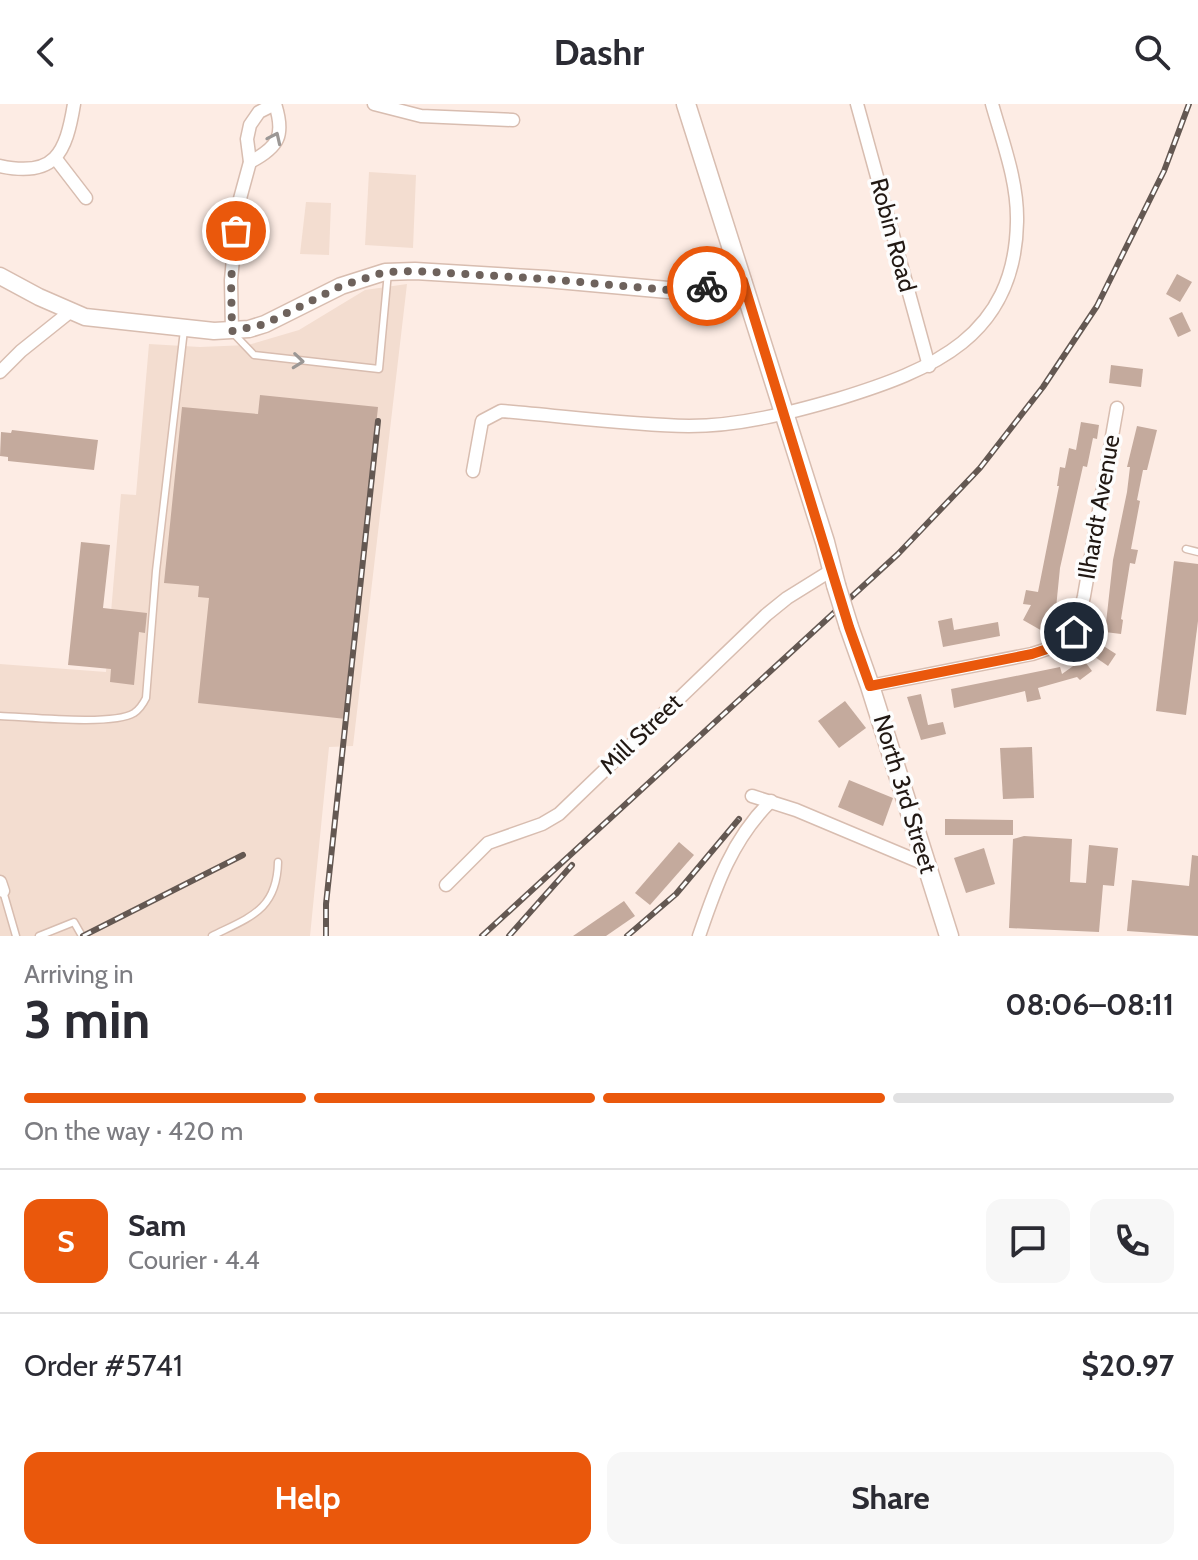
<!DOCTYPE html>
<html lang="en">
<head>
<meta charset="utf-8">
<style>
	:root { --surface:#fff; --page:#f7f7f7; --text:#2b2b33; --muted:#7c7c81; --line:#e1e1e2; --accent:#ea580c }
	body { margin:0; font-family:Cabin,sans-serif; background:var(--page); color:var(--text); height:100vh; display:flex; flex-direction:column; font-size:30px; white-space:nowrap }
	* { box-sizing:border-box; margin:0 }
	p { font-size:26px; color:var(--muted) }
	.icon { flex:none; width:44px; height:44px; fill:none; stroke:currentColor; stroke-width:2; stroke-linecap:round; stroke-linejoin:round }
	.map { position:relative; height:832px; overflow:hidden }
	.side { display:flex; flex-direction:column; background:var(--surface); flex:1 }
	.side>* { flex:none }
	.pin { position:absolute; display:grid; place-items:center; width:68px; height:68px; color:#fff; margin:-34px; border:4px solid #fff; border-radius:50%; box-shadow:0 2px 8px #0007 }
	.courier { position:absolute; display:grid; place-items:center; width:80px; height:80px; margin:-40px; border:6px solid #ea580c; border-radius:50%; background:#fff; color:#222; box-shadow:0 2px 10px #0007 }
	.summary em { font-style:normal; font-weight:700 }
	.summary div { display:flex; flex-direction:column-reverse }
	.summary { display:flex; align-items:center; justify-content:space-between; height:136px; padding:0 24px }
	h1 { font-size:52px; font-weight:700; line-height:60px }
	.bar { display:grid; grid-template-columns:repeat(4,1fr); gap:12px 8px; align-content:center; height:96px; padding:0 24px }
	.bar i { height:10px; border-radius:6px; background:var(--line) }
	.bar .on { background:var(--accent) }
	.bar p { grid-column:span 4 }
	.line { display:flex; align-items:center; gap:20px; padding:0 24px; border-top:2px solid var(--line) }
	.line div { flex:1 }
	.round { display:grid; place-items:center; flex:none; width:84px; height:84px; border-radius:16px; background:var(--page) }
	.primary-button { display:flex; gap:16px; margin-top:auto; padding:16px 24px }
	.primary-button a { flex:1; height:92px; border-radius:16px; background:var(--accent); color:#fff; font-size:32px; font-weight:700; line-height:92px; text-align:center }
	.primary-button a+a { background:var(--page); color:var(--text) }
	header { display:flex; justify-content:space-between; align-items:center; height:104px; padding:0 24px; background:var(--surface); font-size:36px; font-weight:700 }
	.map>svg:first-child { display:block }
</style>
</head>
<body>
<header><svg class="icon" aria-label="back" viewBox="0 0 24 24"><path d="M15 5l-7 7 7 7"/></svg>Dashr<svg class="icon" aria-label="search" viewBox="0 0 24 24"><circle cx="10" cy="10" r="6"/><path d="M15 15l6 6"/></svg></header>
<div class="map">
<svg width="1198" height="832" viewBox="0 0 1198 832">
	<rect width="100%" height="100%" fill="#fdece4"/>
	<g fill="#f3ddd0">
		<polygon points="369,68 416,71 413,144 365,141"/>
		<polygon points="306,98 331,99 329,151 300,150"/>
		<polygon points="407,180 353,642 329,643 310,832 0,832 0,560 106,568 121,390 136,391 149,240 200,243 248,241 299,226 365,186"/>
	</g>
	<g fill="#c4aa9d">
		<polygon points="1177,170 1192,178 1180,198 1166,190"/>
		<polygon points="1182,208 1191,227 1178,233 1169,214"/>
		<polygon points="1111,261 1143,265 1141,283 1109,279"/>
		<polygon points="260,291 378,303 346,615 198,599 209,494 198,493 199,482 164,479 182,303 258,310"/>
		<polygon points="1081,318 1099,321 1097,335 1093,334 1087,363 1083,362 1060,464 1056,504 1044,528 1023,516 1031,501 1023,500 1026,486 1038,488 1059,382 1057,382 1060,363 1065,364 1069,344 1076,346"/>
		<polygon points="1137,322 1157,326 1147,366 1143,366 1137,396 1140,397 1131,445 1138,446 1135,460 1130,459 1121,515 1123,516 1121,530 1105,528 1113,456 1127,388 1130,363 1127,363"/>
		<polygon points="12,326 98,336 94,366 8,357 8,353 0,352 1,328 11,329"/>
		<polygon points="81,438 110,441 103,504 147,509 145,529 139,528 134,581 110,578 111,565 68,561"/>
		<polygon points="1174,457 1198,460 1198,517 1186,611 1156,607"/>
		<polygon points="952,514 954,526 998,518 1000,532 943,543 938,517"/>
		<polygon points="1102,541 1116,550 1108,562 1095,553"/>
		<polygon points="1083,555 1092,567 1080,576 1077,573 1038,584 1041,595 1027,598 1025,587 954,604 951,585 1060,563 1062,570"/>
		<polygon points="921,590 928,621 943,618 946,630 921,636 907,593"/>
		<polygon points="845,597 866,624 839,644 818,617"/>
		<polygon points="1032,643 1034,694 1003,695 1000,644"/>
		<polygon points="849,676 893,694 883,722 838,703"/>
		<polygon points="945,715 1013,716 1013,731 945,731"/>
		<polygon points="1024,732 1072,735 1070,778 1086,779 1089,741 1118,744 1114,782 1103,781 1099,828 1009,824 1013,735"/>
		<polygon points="679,738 694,751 650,801 635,789"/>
		<polygon points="984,744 995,780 966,789 954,754"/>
		<polygon points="1192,751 1198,752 1198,832 1127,827 1132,776 1189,782"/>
		<polygon points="624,797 635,812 606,832 573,832"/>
	</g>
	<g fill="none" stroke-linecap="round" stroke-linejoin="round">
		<defs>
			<g id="service">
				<polyline points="234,230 254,251 379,265 388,168"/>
				<polyline points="1186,445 1198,448"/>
				<path d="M0,612C29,613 113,622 134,609C140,605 143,600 146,594L156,467L184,226"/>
				<polyline points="3,787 16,832"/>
				<polyline points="39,832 74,818 82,832"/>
				<path d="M212,832C250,813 277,806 278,758"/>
			</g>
			<g id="minor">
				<polyline points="374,0 421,12 513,16"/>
				<polyline points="857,0 929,262"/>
				<polyline points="56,55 86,94"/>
				<path d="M250,58C279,43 285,31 275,0"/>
				<path d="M0,62C55,74 66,49 74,0"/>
				<polyline points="232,227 231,176 238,102 250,58 247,35 250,21 259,8 275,0"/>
				<polyline points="0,268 21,247 71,207"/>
				<path d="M473,367L482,317L501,307C563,312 627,321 689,322C739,322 790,309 838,295C932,266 1015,233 1017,118C1018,78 1003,39 992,0"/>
				<path d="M870,582L1032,550C1072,538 1075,531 1084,492L1117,304"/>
				<polyline points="752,692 796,706 927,761"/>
				<polyline points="0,778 3,787"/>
				<polyline points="446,781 488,739 542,720 559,710 766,511 787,494 832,466"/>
				<path d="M699,832C716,782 732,735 771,697"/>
			</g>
			<polyline id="tertiary" points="0,172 39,193 85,213 214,227 249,225 265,220 341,182 385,168 415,167 546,175 668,186 743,177"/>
			<g id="secondary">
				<polyline points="686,0 825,438 836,481"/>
				<polyline points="849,523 870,582 949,832"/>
			</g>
		</defs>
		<use href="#service" stroke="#d8bdb0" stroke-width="9"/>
		<use href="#minor" stroke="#d8bdb0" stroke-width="15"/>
		<use href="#tertiary" stroke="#d8bdb0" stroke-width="19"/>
		<use href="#secondary" stroke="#d8bdb0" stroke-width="21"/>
		<use href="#service" stroke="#fff" stroke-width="6"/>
		<use href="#minor" stroke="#fff" stroke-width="12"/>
		<use href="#tertiary" stroke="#fff" stroke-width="16"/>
		<use href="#secondary" stroke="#fff" stroke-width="18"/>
		<defs>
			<g id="rail">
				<polyline points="83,832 243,751"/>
				<polyline points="326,832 326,800 378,317"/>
				<polyline points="482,832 898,450 980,364 1043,283 1097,202 1164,67 1189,0"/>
				<polyline points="509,832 572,761"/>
				<polyline points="627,832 676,790 739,715"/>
			</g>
		</defs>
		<use href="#rail" stroke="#645852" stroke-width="6"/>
		<use href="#rail" stroke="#fdfdfd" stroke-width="3" stroke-dasharray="9" stroke-linecap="butt"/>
		<defs>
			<polyline id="secondary-bridge" points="836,481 849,523"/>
		</defs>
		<use href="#secondary-bridge" stroke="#d8bdb0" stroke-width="21" stroke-linecap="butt"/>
		<use href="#secondary-bridge" stroke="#fff" stroke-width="18"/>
	</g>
	<defs><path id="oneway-chevron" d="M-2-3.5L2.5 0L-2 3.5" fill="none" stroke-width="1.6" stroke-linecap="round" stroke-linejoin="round" transform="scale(2)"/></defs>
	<g stroke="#9b9795">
		<use href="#oneway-chevron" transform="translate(275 34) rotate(-65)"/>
		<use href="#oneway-chevron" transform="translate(298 257) rotate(6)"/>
	</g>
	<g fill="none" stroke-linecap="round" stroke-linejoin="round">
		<polyline stroke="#6e625c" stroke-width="8" stroke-dasharray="0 14.4" points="236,127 231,176 232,227 265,220 341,182 385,168 415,167 546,175 668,186 707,182"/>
		<polyline stroke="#ea580c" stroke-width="10" points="707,182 743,177 849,523 870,582 1032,550 1056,542 1074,528"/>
	</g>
	<g text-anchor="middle" stroke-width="7" stroke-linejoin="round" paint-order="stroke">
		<g font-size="24" fill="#211813" stroke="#fdfdfd">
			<text transform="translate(893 131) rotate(75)" y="8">Robin Road</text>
			<text transform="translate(1099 403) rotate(-80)" y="8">Ilhardt Avenue</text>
			<text transform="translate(641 630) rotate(-44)" y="8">Mill Street</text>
			<text transform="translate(905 690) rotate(73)" y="8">North 3rd Street</text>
		</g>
	</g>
</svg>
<div class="pin" style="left:236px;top:127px;background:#ea580c"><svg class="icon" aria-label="bag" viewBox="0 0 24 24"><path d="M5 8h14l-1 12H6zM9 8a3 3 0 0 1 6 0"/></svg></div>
<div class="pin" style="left:1074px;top:528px;background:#1f2937"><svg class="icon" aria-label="home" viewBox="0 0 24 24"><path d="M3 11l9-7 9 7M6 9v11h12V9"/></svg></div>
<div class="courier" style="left:707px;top:182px"><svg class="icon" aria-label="bike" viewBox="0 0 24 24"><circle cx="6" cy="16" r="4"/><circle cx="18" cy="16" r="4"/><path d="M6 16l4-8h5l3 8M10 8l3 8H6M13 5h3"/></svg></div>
</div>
<section class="side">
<div class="summary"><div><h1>3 min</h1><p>Arriving in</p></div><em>08:06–08:11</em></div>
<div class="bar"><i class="on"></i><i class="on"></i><i class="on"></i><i></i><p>On the way · 420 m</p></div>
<div class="line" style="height:144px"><b class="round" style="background:var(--accent);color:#fff">S</b><div><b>Sam</b><p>Courier · 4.4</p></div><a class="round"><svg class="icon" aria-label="chat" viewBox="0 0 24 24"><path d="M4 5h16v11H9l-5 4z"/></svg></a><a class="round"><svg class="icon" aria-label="phone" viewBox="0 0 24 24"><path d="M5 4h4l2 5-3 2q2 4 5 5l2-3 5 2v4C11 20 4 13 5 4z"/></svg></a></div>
<div class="line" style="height:104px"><div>Order #5741</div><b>$20.97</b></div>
<div class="primary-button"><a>Help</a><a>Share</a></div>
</section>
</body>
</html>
